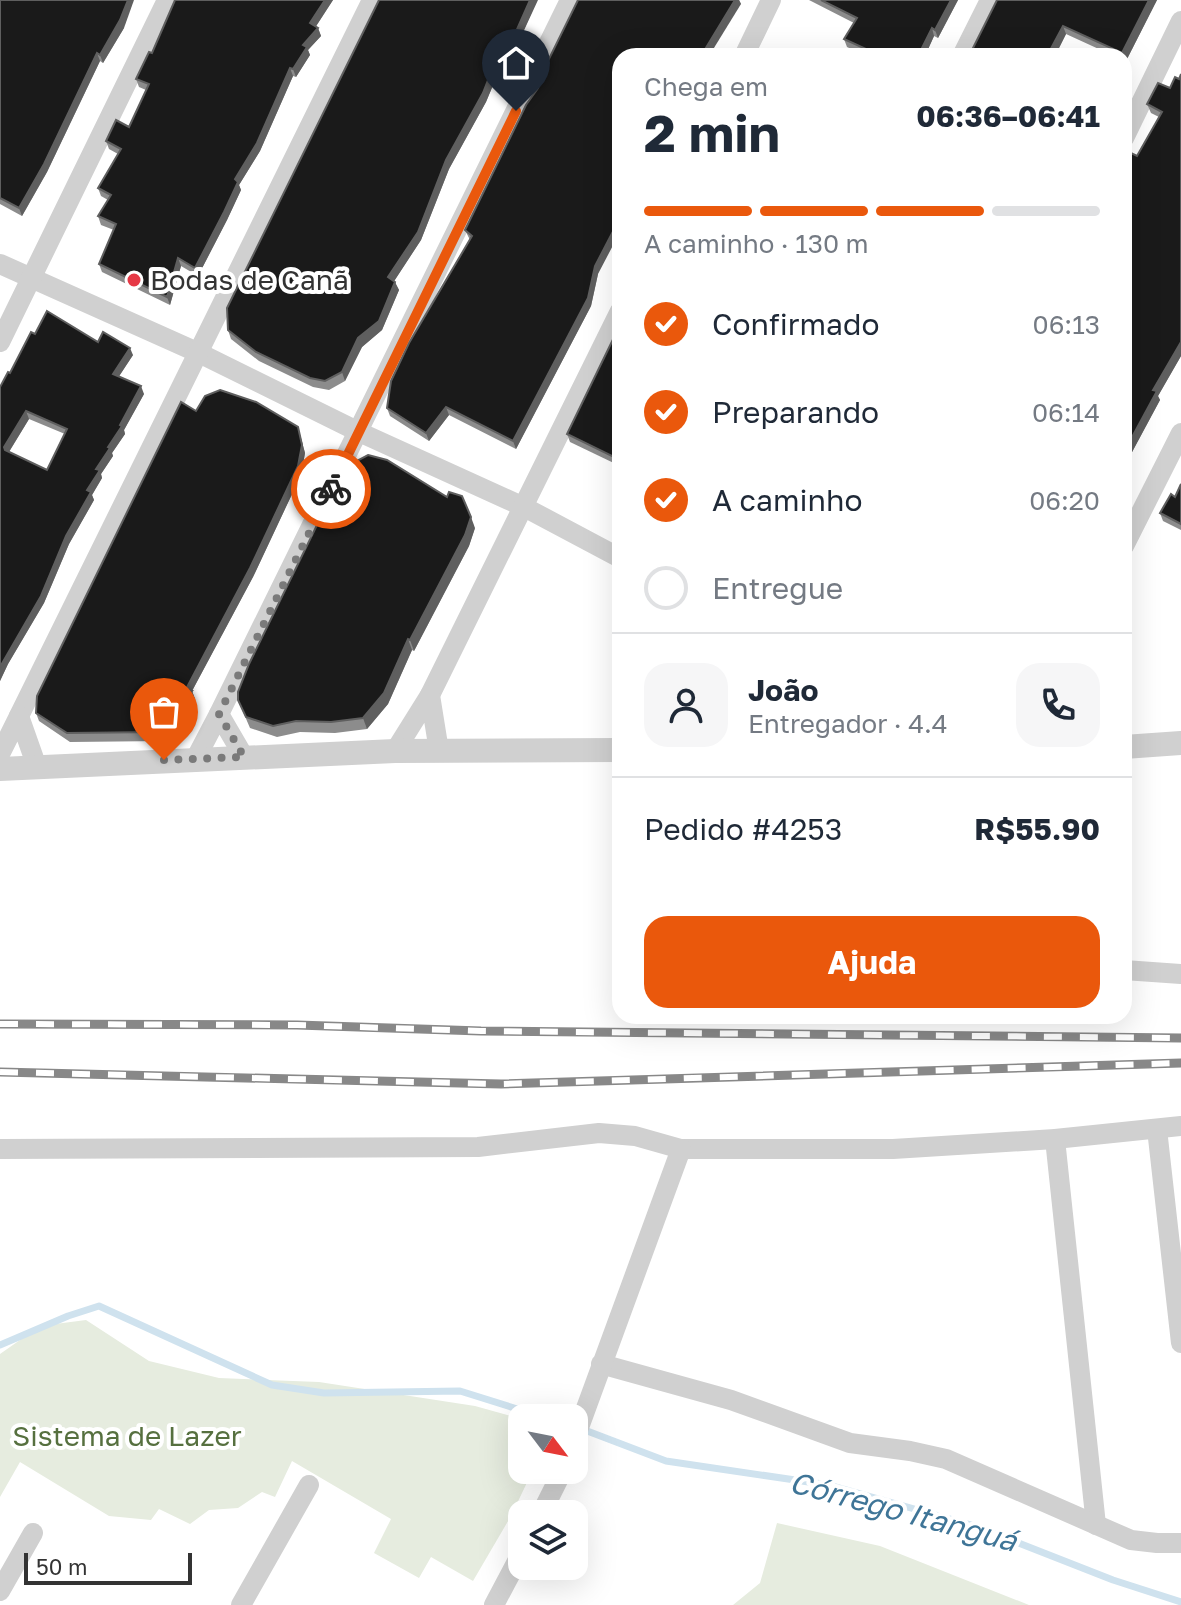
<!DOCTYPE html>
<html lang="pt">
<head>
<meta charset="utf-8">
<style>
	:root { --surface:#fff; --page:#f6f6f7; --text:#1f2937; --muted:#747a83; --line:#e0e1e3; --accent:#ea580c }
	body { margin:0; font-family:"Golos Text",sans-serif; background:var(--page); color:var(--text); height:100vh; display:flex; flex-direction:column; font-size:30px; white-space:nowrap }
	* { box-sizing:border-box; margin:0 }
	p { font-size:26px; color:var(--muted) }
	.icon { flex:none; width:44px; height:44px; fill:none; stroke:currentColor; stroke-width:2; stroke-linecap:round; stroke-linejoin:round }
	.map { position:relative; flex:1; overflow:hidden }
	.sheet { position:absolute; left:612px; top:48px; width:520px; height:976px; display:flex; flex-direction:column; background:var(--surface); border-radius:24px; box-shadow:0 8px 32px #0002 }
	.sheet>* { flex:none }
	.needle { width:52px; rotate:122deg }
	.controls { position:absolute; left:508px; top:1404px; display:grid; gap:16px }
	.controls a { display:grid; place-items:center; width:80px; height:80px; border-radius:16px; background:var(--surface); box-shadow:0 8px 32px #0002; font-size:40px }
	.scale { position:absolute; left:24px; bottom:20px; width:168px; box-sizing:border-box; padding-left:8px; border:4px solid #333; border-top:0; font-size:22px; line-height:28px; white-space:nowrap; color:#333; -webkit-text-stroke:6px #fff; paint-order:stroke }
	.pin { position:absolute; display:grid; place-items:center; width:68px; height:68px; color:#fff; margin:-82px -34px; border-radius:50% 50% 50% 0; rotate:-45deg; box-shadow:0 0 8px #0007 }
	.pin .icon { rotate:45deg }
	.courier { position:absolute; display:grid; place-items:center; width:80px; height:80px; margin:-40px; border:6px solid #ea580c; border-radius:50%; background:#fff; color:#222; box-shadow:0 2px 10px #0007 }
	.head em { font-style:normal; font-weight:700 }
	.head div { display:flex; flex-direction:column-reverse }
	.head { display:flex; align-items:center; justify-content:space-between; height:136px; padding:0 32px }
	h1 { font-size:52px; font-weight:700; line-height:60px }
	.bar { display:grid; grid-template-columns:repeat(4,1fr); gap:12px 8px; align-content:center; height:96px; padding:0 32px }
	.bar i { height:10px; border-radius:6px; background:var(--line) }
	.bar .current { background:var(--accent) }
	.bar p { grid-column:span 4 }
	.line { display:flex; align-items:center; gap:20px; padding:0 32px; border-top:2px solid var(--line) }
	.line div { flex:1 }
	.round { display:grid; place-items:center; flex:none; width:84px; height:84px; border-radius:24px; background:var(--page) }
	ol { padding:0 32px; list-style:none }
	li { display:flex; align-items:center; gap:24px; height:88px }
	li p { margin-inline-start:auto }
	li .icon { padding:8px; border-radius:50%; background:var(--accent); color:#fff; stroke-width:4 }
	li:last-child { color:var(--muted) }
	li i { width:44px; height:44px; border:4px solid var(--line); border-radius:50% }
	.primary-button { display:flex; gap:16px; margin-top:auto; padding:16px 32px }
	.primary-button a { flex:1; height:92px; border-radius:24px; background:var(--accent); color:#fff; font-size:32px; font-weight:700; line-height:92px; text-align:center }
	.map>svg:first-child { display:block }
</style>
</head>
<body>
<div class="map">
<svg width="1181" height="1605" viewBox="0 0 1181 1605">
	<rect width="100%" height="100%" fill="#fff"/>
	<g fill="#e6ecdf">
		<polygon points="86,1320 149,1361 219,1378 319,1382 475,1406 522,1419 522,1470 533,1470 511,1516 473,1581 431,1557 419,1578 374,1553 391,1519 292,1461 275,1497 262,1492 238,1508 209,1510 190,1524 159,1509 151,1520 109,1516 20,1462 0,1497 0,1354 40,1326"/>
		<polygon points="777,1523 880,1546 1029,1605 733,1605 760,1583"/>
	</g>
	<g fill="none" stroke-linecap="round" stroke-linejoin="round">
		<g stroke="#cfe2ee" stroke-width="7">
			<polyline points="0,1345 68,1316 99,1306 272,1385 324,1393 460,1391 546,1418"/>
			<polyline points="582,1429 666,1461 829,1485 975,1526 1113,1580 1181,1602"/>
		</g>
		<g stroke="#d0d0d0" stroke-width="20">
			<polyline points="744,56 771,0"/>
			<polyline points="962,56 990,0"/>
			<polyline points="1124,138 1181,21"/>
			<polyline points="0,264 199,353 359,432 524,507 620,558"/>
			<polyline points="0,342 167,0"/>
			<polyline points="1124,546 1181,433"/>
			<polyline points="430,695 620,311"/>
			<polyline points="219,714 570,0"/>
			<polyline points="19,716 372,0"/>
			<polyline points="395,751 430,695 439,751"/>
			<polyline points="0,754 19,716 37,767"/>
			<polyline points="196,758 219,714 244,757"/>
			<polyline points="1124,970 1181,974"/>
			<polyline points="1157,1129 1181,1343"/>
			<polyline points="1055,1139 1096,1525"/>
			<polyline points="0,1149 478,1147 599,1133 635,1136 681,1149 893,1149 1055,1139 1181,1126"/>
			<polyline points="601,1364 731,1400 850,1443 910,1451 946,1459 1131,1540 1157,1543 1181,1543"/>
			<polyline points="574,1441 681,1149"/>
			<polyline points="541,1514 563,1470"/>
			<polyline points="0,1591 33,1533"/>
			<polyline points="241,1605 309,1485"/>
			<polyline points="494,1605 522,1552"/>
		</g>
		<g stroke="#d0d0d0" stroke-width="24">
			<polyline points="1124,747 1181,743"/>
			<polyline points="0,769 395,751 620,750"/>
		</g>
		<defs>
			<g id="rail">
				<polyline points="0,1024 297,1025 481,1031 1181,1038"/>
				<polyline points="0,1072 501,1084 1181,1063"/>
			</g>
		</defs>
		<use href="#rail" stroke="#888" stroke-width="9"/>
		<use href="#rail" stroke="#fff" stroke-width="6" stroke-dasharray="18" stroke-linecap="butt"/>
	</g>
	<g fill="#8c8c8c" fill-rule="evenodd">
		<polygon points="0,0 124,28 103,63 100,61 47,172 22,216 0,204"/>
		<polygon points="175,0 333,0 316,26 318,28 321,36 308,50 310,55 296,77 293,76 260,151 239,185 241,190 227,220 198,276 181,266 170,305 102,272 99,264 114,230 101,225 98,216 108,200 101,196 98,188 118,154 109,149 106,141 129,127 146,90 139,87 136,79 152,53"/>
		<polygon points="578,0 739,0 741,4 620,56 598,274 591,306 516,449 449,415 429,441 390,416 387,408 470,240 465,230 538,88"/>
		<polygon points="809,0 958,0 938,38 934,36 925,56 866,56 847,47 844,39 854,23"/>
		<polygon points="997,0 1157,0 1126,61 1124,60 1124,56 1114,56 1066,34 1055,56 969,56"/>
		<polygon points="534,7 514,52 496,78 486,102 449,169 421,240 394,281 399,290 382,330 362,347 345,381 329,390 313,387 259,361 231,339 228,330"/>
		<polygon points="1181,74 1181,356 1158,396 1160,400 1124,467 1124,152 1137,156 1159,117 1151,113 1147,104 1170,88 1179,79"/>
		<polygon points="620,325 620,466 570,442 567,434"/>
		<path d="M35,334L98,342L133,355L119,376L144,394L124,430L125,434L112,453L113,456L101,474L102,478L92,495L94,500L69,544L44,603L8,664L0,681V387ZM29,419L65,434L47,470L9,452Z"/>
		<polygon points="196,411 298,427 305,453 301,475 253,577 192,691 195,699 174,732 164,741 70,742 39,721 36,713"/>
		<polygon points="1181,484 1181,530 1163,521 1160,513 1175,497"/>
		<polygon points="475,528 469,546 414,651 412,650 388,704 367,729 335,733 300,732 277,737 250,728 238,700"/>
	</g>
	<g fill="#5f5f5f">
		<polygon points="128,0 134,0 124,28 103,63 100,55"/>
		<polygon points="325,0 333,0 313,31 310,23"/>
		<polygon points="530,0 538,0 514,52 496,78 486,102 449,169 421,240 391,286 388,277 446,160"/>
		<polygon points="735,0 739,0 741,4 709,56 701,56"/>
		<polygon points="951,0 958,0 938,38 935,30"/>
		<polygon points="1149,0 1157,0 1126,61 1122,53"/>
		<polygon points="1063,26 1066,34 1055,56 1047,56"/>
		<polygon points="318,28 321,36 308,50 310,55 296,77 293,69 303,45"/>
		<polygon points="932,28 934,36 925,56 918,56"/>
		<polygon points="97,53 100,61 47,172 22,216 19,208"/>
		<polygon points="290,68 293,76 260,151 239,185 241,190 227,220 198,276 195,268 235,179"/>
		<polygon points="620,218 620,232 598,274 591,306 516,449 513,441 595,266"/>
		<polygon points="178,258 181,266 170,305 167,297"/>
		<polygon points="395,282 399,290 382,330 362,347 345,381 342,372 358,338"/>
		<polygon points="1181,342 1181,356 1158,396 1160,400 1124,467 1124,452 1153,390"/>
		<polygon points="130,348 133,355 116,381 113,374"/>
		<polygon points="141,386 144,394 124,430 125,434 112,453 113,456 101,474 102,478 92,495 94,500 69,544 44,603 8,664 0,681 0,667 66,536 96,469"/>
		<polygon points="446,407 449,415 429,441 426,433"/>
		<polygon points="26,411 29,419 7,455 4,447"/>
		<polygon points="298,427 305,453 301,475 253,577 192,691 195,699 174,732 164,741 160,732 185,691"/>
		<polygon points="471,517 475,528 469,546 414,651 410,640"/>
		<polygon points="408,639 412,650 388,704 367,729 363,718"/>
	</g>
	<g fill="#1a1a1a" stroke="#5f5f5f" stroke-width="2" fill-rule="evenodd">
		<polygon points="0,0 128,0 120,20 100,55 97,53 44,164 19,208 0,198"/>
		<polygon points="175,0 325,0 310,23 318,28 303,45 307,47 293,69 290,68 257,143 235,179 238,182 224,212 195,268 178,258 167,297 99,264 116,224 98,216 111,195 98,188 121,149 106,141 116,120 129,127 149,84 136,79 149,52 152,53"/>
		<polygon points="379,0 530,0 511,43 492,70 483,93 446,160 418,232 388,277 395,282 379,321 358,338 342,372 325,381 310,378 256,352 228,330 227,308"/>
		<polygon points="578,0 735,0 701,56 620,56 620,218 595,266 588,298 513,441 446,407 426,433 387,408 391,381 409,343 472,236 465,230 526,105 538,88 542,73"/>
		<polygon points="821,0 951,0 935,30 932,28 918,56 881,56 844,39 857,18"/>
		<polygon points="997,0 1149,0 1122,53 1063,26 1047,56 969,56"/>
		<polygon points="1181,74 1181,342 1153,390 1157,391 1124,452 1124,152 1125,150 1137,156 1162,112 1147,104 1158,83 1170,88 1175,77 1179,79"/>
		<path d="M47,311L98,342L103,332L130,348L113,374L141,386L120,425L122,426L108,447L110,448L96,469L100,470L87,490L91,492L66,536L41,596L0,667V387L8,372L10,373L31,332L35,334ZM26,411L67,429L47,470L5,450L4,447Z"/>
		<polygon points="620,325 620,460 567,434"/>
		<polygon points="220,390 256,402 298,427 302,445 298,466 250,568 185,691 192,691 170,724 160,732 67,733 36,713 37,696 181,402 196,411 205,396"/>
		<polygon points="368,455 387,460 447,497 449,492 462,496 471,517 465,535 410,640 408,639 384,693 363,718 331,722 296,721 273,726 246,717 238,700 238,692 249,664 343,472 351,464"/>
		<polygon points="1181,484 1181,524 1160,513 1171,494 1175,497"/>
	</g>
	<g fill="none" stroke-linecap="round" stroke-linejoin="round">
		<polyline stroke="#7a7a7a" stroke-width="8" stroke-dasharray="0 14.4" points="164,760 244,757 219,714 331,489"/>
		<polyline stroke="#ea580c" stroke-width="10" points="331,489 516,111"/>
	</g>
	<circle fill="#e63946" stroke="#fff" stroke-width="3" cx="134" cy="280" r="8"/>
	<g text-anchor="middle" stroke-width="8" stroke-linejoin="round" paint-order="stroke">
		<g font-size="28" fill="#333" stroke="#fff" text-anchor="start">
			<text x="150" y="290">Bodas de Canã</text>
		</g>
		<g font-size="28" fill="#56703f" stroke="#fff">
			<text x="127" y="1446">Sistema de Lazer</text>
		</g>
		<g font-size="30" font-style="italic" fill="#3f7597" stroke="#fff">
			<text transform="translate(903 1512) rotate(15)" y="10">Córrego Itanguá</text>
		</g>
	</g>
</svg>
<div class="controls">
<a><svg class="needle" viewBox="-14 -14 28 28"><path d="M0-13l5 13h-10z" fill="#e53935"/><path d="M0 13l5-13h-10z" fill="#747a83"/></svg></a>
<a><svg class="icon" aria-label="layers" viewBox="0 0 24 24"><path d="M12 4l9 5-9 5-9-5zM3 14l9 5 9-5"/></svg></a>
</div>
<div class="scale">50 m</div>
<div class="pin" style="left:164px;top:760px;background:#ea580c"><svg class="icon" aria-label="bag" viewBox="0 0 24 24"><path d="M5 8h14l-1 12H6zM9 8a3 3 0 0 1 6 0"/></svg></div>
<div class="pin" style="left:516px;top:111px;background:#1f2937"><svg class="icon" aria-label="home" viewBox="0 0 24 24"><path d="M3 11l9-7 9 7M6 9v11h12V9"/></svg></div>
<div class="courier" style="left:331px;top:489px"><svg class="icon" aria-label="bike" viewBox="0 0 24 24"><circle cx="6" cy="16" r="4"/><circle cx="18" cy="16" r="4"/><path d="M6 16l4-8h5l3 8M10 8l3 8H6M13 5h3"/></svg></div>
<section class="sheet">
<div class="head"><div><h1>2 min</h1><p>Chega em</p></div><em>06:36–06:41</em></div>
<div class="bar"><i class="current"></i><i class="current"></i><i class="current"></i><i></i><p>A caminho · 130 m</p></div>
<ol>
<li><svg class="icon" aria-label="check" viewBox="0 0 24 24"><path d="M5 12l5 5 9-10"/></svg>Confirmado<p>06:13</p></li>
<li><svg class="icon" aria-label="check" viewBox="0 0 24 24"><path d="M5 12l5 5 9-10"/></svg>Preparando<p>06:14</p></li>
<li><svg class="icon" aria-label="check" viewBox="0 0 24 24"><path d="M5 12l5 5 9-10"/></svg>A caminho<p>06:20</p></li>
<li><i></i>Entregue</li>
</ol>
<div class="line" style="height:144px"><a class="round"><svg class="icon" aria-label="person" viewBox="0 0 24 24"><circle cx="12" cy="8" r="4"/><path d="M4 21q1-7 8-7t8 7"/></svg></a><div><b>João</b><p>Entregador · 4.4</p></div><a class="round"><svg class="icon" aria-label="phone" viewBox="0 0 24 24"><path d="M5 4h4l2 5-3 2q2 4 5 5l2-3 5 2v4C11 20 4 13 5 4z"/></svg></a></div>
<div class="line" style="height:104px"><div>Pedido #4253</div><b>R$55.90</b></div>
<div class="primary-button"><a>Ajuda</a></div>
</section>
</div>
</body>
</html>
